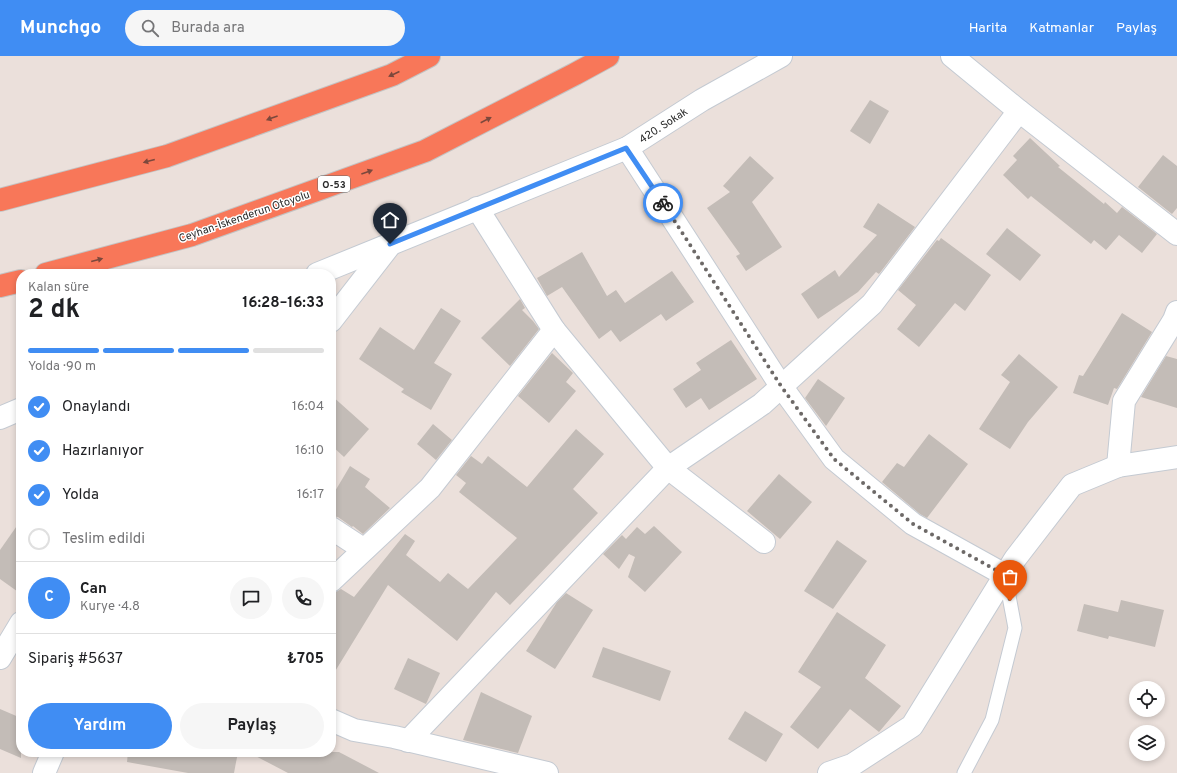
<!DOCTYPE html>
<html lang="tr">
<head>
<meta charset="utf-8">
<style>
	:root { --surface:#fff; --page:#f6f6f6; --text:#202124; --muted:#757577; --line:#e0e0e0; --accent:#408df3 }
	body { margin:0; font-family:Overpass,sans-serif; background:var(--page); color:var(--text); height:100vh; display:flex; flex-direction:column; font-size:15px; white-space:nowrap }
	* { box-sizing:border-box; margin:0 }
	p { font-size:13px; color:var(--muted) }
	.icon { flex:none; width:22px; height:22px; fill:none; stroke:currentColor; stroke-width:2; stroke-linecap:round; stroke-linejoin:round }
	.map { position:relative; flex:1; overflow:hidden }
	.panel { position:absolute; left:16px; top:213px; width:320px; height:488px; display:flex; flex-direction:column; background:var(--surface); border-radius:16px; box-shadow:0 2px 6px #0003 }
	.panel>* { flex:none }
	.controls { position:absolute; left:1129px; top:625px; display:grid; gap:8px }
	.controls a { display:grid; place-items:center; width:36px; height:36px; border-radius:50%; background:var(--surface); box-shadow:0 2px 6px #0003; font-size:20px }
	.pin { position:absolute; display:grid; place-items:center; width:34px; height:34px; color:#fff; margin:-41px -17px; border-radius:50% 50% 50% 0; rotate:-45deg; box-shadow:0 0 4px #0007 }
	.pin .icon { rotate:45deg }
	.courier { position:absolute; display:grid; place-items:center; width:40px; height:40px; margin:-20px; border:3px solid #408df3; border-radius:50%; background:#fff; color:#222; box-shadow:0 1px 5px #0007 }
	.headline em { font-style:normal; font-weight:700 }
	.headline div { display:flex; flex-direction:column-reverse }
	.headline { display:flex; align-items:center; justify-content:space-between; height:68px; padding:0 12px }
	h1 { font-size:26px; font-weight:700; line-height:30px }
	.bar { display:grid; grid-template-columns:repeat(4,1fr); gap:6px 4px; align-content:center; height:48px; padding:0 12px }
	.bar i { height:5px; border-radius:3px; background:var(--line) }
	.bar .selected { background:var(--accent) }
	.bar p { grid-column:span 4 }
	.line { display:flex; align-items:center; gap:10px; padding:0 12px; border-top:1px solid var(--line) }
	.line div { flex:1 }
	.round { display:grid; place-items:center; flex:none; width:42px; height:42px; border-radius:21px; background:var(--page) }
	ol { padding:0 12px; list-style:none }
	li { display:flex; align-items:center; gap:12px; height:44px }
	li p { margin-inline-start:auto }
	li .icon { padding:4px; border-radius:50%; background:var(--accent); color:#fff; stroke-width:4 }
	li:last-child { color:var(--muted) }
	li i { width:22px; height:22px; border:2px solid var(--line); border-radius:50% }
	.action { display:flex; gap:8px; margin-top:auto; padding:8px 12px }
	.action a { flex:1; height:46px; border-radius:24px; background:var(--accent); color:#fff; font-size:16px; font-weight:700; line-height:46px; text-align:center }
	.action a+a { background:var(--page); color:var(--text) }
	header { display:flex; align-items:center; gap:24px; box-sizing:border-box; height:56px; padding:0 20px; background:var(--accent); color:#fff }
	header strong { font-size:19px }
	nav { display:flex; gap:22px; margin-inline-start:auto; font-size:14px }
	.search { width:280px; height:36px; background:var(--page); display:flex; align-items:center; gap:10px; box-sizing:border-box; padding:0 14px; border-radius:22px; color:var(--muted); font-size:15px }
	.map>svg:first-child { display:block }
</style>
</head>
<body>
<header>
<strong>Munchgo</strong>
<div class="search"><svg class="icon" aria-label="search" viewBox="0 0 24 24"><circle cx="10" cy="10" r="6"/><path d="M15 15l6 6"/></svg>Burada ara</div>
<nav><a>Harita</a><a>Katmanlar</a><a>Paylaş</a></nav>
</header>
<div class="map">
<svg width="1177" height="717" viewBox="0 0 1177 717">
	<rect width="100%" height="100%" fill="#ebe0db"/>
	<g fill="#c3bcb7">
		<polygon points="870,44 889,55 870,88 850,75"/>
		<polygon points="1030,82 1060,110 1058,111 1104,148 1105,146 1117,157 1122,151 1157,178 1142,197 1119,179 1106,194 1094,184 1091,188 1031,140 1028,143 1003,119 1017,104 1013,100"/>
		<polygon points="1163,99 1177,110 1177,152 1172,158 1138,131"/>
		<polygon points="750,100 774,122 752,146 782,191 746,215 736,200 740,198 707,152 730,136 723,130"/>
		<polygon points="878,147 915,171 879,218 876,216 858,236 818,263 801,238 835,214 839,221 877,179 863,171"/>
		<polygon points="1007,172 1041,199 1020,225 986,198"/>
		<polygon points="941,182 991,219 965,255 955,247 919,291 897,273 916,249 898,234 937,184 939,185"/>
		<polygon points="582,196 607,240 616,234 625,247 672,215 694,246 666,265 661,258 620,286 611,274 599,283 562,231 547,240 537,222"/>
		<polygon points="520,243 525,252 522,254 533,265 539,273 510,310 481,282"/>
		<polygon points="441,252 461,265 434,307 452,318 431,354 401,336 404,333 359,303 380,271 414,294"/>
		<polygon points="1122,257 1152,276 1117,333 1114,332 1108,349 1073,337 1079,319 1083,320"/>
		<polygon points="731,284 757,323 709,354 701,342 686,352 673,333 701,314 696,307"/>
		<polygon points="552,297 573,317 566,326 576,335 549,367 518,340"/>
		<polygon points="1019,298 1058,331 1028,366 1010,393 979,373 1010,326 1001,319"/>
		<polygon points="1166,300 1177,303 1177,352 1141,341"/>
		<polygon points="818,323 845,342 826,370 805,342"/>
		<polygon points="331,339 369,373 344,401 331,389"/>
		<polygon points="433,368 452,384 436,404 417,388"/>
		<polygon points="576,373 604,398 573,433 598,457 510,549 496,536 457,585 388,529 331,622 331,537 334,537 341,533 354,541 405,478 415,485 406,499 440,526 448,517 468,533 517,482 459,436 466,427 456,419 471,400 482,408 488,400 527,431"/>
		<polygon points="929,378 968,408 927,462 920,458 882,426 897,407 904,411"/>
		<polygon points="350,410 370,423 365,431 390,452 363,478 353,470 352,471 338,461 331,460 331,442"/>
		<polygon points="779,418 812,446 780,483 747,455"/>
		<polygon points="21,464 21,538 0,523 0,494"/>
		<polygon points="654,470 682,496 645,536 628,521 635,501 629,498 619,513 603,498 622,479 626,483 637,471 645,478"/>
		<polygon points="837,484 867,505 833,553 804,535"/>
		<polygon points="566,537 593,554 555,613 526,595 557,546"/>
		<polygon points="1121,544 1164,554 1155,591 1109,580 1108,583 1077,575 1084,548 1118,556"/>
		<polygon points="837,556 886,589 865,622 901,650 879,676 850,653 818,693 790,671 821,631 798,616"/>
		<polygon points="603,591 671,615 660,645 592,621"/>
		<polygon points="408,602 440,617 426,648 394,633"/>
		<polygon points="481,636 532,660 518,697 463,684"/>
		<polygon points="0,653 21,662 21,702 0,693"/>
		<polygon points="745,655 783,678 766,706 728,683"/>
		<polygon points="128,696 238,696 234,717 188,717 127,706"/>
		<polygon points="248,696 339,696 379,717 288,717"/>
	</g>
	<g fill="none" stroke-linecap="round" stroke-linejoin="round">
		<defs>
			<polyline id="service" points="964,717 992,664 1015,572 1005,519"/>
			<g id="minor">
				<polyline points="952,0 1019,55 1177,178"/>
				<polyline points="627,92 781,330 834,403 913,468 1005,519"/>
				<polyline points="477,152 554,274 668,412 764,486"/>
				<polyline points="317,218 627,92 702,44 781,0"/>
				<polyline points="331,265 390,189"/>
				<polyline points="0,362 21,353"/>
				<polyline points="1118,410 1124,345 1174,264 1177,256"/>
				<polyline points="331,472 363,493"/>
				<polyline points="331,525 430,432 554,274"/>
				<polyline points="0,602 21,567"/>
				<polyline points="331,664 354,674 394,681 547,717"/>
				<polyline points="408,685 668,412 762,348 872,248 1019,55"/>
				<polyline points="44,717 53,696"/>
				<polyline points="829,717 852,709 912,670 1015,503 1072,429 1118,410 1177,401"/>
			</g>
			<g id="motorway">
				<polyline points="0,144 167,100 392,19 429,0"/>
				<polyline points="46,218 192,179 425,95 575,18 608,0"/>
				<polyline points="0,230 21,225"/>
			</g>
		</defs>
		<use href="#service" stroke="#c4cad2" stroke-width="15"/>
		<use href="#minor" stroke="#c4cad2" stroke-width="24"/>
		<use href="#motorway" stroke="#c3c3c3" stroke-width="24"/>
		<use href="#service" stroke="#fff" stroke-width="13"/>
		<use href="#minor" stroke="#fff" stroke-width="22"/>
		<use href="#motorway" stroke="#f87759" stroke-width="22"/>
	</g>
	<defs><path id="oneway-solid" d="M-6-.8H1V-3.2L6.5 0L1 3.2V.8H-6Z"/></defs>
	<g fill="#7c483c">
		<use href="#oneway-solid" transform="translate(394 18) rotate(155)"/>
		<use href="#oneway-solid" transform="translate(272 62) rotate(160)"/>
		<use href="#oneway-solid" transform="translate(486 64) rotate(-27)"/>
		<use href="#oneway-solid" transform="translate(149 105) rotate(165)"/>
		<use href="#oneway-solid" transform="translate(367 116) rotate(-20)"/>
		<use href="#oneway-solid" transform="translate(97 204) rotate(-15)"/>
	</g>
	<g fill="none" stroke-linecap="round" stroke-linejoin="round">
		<polyline stroke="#6d6967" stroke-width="4" stroke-dasharray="0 7.2" points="663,147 781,330 834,403 913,468 1005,519 1010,545"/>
		<polyline stroke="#408df3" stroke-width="5" points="390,188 626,92 663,147"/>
	</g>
	<g text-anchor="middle" stroke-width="3" stroke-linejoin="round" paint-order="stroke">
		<rect fill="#fff" stroke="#696969" stroke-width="1" x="318" y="120" width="32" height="16" rx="3"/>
		<g font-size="10" font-weight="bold" fill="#292929">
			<text x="334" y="132">O-53</text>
		</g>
		<g font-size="11" fill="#292929" stroke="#fff">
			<text transform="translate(663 69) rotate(-33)" y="4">420. Sokak</text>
			<text transform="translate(244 160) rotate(-19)" y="4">Ceyhan-İskenderun Otoyolu</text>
		</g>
	</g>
</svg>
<div class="controls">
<a><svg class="icon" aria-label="locate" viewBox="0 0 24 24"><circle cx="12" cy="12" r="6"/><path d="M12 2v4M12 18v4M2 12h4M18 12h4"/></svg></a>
<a><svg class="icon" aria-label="layers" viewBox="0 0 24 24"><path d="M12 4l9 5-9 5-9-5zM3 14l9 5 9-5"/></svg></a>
</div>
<div class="pin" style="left:1010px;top:545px;background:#ea580c"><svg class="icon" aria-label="bag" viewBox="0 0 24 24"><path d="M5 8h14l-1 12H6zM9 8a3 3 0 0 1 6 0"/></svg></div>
<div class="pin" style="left:390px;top:188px;background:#1f2937"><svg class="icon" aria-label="home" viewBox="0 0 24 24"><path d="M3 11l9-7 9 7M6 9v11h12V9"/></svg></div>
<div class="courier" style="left:663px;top:147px"><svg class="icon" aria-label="bike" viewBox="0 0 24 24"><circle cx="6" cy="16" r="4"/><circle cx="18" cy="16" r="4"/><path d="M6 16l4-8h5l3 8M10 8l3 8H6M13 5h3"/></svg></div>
<section class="panel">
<div class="headline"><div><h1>2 dk</h1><p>Kalan süre</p></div><em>16:28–16:33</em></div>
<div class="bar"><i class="selected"></i><i class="selected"></i><i class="selected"></i><i></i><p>Yolda · 90 m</p></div>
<ol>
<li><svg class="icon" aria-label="check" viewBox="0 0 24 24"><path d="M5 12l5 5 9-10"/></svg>Onaylandı<p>16:04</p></li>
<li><svg class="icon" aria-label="check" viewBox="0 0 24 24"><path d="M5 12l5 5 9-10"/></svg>Hazırlanıyor<p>16:10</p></li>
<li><svg class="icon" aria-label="check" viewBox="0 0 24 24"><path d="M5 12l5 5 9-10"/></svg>Yolda<p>16:17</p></li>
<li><i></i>Teslim edildi</li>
</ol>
<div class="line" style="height:72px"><b class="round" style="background:var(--accent);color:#fff">C</b><div><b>Can</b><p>Kurye · 4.8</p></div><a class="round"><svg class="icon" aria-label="chat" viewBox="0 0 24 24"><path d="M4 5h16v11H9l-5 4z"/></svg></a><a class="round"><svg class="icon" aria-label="phone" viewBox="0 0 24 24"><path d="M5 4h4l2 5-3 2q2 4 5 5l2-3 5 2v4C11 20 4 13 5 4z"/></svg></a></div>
<div class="line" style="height:52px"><div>Sipariş #5637</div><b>₺705</b></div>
<div class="action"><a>Yardım</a><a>Paylaş</a></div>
</section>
</div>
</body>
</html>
